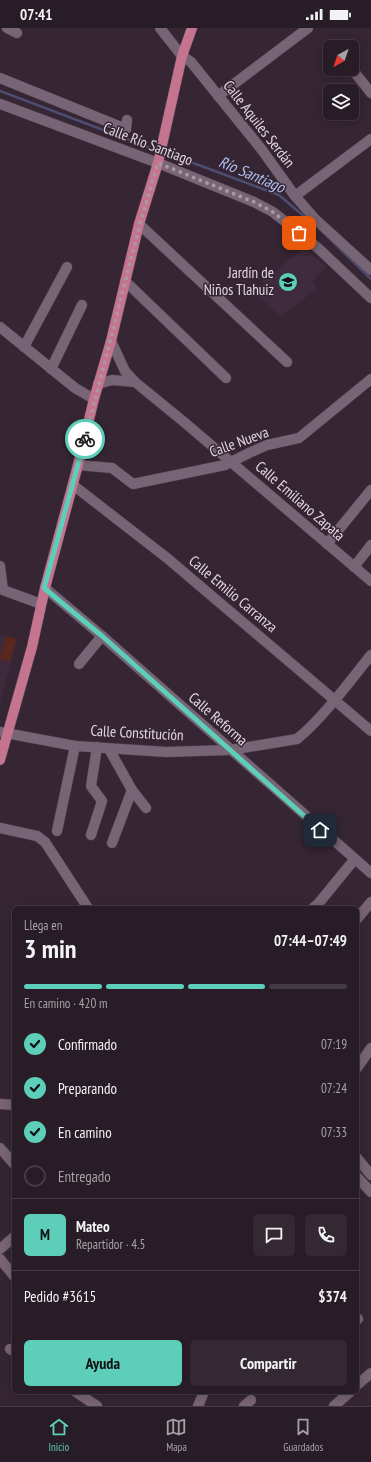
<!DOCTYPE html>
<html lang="es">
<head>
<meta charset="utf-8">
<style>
	:root { --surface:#281c26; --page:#342932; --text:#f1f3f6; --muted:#a5a1a7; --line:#443a43; --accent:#5cceba }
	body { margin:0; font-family:"PT Sans Narrow",sans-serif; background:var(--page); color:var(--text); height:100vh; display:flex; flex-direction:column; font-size:15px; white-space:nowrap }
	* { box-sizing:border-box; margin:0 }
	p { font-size:13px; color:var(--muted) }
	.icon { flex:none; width:22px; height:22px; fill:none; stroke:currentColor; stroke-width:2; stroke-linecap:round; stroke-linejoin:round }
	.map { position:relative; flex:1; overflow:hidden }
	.drawer { position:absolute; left:12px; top:878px; width:347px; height:488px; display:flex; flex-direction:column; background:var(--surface); border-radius:6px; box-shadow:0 2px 10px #0003,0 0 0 1px var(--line) }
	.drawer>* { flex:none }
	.needle { width:26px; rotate:220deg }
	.controls { position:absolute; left:323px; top:12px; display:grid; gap:8px }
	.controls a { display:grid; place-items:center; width:36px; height:36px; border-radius:6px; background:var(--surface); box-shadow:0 2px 10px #0003,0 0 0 1px var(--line); font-size:20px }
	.pin { position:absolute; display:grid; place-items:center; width:34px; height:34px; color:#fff; margin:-17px; border-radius:8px; box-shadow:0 2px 6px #0006 }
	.courier { position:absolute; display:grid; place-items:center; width:40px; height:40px; margin:-20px; border:3px solid #5cceba; border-radius:50%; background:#fff; color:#222; box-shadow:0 1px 5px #0007 }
	.overview em { font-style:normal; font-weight:600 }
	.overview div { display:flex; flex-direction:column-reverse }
	.overview { display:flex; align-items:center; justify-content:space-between; height:68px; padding:0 12px }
	h1 { font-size:26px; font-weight:600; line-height:30px }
	.bar { display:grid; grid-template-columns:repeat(4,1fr); gap:6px 4px; align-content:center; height:48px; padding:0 12px }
	.bar i { height:5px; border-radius:3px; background:var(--line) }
	.bar .active { background:var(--accent) }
	.bar p { grid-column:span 4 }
	.line { display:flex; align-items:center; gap:10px; padding:0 12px; border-top:1px solid var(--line) }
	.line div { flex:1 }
	.round { display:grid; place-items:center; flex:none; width:42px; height:42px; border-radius:6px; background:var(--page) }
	ol { padding:0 12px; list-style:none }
	li { display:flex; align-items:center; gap:12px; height:44px }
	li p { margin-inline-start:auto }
	li .icon { padding:4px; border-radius:50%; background:var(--accent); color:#111; stroke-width:4 }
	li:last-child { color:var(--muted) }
	li i { width:22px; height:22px; border:2px solid var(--line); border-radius:50% }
	.cta { display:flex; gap:8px; margin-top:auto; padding:8px 12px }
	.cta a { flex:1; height:46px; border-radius:6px; background:var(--accent); color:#111; font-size:16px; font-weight:600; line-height:46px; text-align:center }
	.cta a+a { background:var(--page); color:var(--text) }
	.status { display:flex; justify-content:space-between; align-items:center; height:28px; padding:0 20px; background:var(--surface); direction:ltr }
	.status svg { height:11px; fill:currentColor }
	.dock { display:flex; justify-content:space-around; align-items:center; height:56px; border-top:1px solid var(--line); background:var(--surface); font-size:11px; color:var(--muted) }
	.dock a { display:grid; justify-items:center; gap:2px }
	.dock .active { color:var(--accent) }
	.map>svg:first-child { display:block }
</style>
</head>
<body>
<div class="status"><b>07:41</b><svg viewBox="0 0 49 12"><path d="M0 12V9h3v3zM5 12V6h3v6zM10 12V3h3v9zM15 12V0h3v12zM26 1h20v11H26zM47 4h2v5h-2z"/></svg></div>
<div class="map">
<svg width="371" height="1378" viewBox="0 0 371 1378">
	<rect width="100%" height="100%" fill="#362633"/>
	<g fill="#402a3d">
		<polygon points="305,220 326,239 312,253 315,257 316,262 280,288 254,264 264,255 262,253 267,248 270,250 283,236"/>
		<polygon points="0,606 17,611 0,675"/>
	</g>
	<polygon fill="#58271d" points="6,608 17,611 10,634 0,631"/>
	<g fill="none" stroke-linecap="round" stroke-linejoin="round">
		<g stroke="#4d4d73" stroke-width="2.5">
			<polyline points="0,63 148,119"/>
			<polyline points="169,126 279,167 314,197"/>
			<polyline points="327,208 371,251"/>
		</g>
		<defs>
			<g id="minor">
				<polyline points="7,0 17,5"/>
				<polyline points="160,0 182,28 191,34 262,122 295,168 315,191 371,242"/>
				<polyline points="352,41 371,65"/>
				<polyline points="0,50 126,101 127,92"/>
				<polyline points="218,68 308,0"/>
				<polyline points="0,76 158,135 254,174 273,184 319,221 371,270"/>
				<polyline points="295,168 371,111"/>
				<polyline points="139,196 287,334"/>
				<polyline points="125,253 226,350"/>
				<polyline points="0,299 75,360 94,371"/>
				<polyline points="111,313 125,343 135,354 184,394 371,553"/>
				<polyline points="24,319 67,239"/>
				<polyline points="51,341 82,277"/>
				<polyline points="98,356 112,352 135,354"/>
				<polyline points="78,437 112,440 133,456 225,437 249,425 267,417 299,410 371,351"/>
				<polyline points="73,457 167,530 371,703"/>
				<polyline points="327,516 371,462"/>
				<polyline points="0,538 3,562 41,576"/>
				<polyline points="354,539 371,517"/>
				<polyline points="45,560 102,608 371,845"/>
				<polyline points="79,636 102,608"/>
				<path d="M0,704L75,718L166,724L230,722L297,711C323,690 349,654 371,627"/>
				<polyline points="109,721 132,762 146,780"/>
				<polyline points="0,800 37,808 45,814 88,880"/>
				<polyline points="57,803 75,718"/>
				<polyline points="91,807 102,773 91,758 97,719"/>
				<polyline points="112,815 132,762"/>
				<polyline points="313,880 318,876 354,832"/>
				<polyline points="357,891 371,874"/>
				<polyline points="357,1040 371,1020"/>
				<polyline points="0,1076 14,1077"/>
				<polyline points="0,1120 14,1136"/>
				<polyline points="357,1130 371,1147"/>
				<polyline points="357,1149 371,1164"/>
				<polyline points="0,1221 14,1209"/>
				<polyline points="0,1231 14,1248"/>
				<polyline points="357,1290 358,1291"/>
				<polyline points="10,1321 14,1323"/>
				<polyline points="357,1357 371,1345"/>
				<polyline points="76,1364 97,1378"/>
				<polyline points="198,1378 204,1364"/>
				<polyline points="244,1378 251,1372"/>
				<polyline points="334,1378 350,1364"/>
			</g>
			<polyline id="major" points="0,732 32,619 45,560 78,437 94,371 111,313 139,196 158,135 182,28 192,0"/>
		</defs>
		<use href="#minor" stroke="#50424e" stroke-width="11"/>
		<use href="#major" stroke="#50424e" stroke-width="11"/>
		<use href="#minor" stroke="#776474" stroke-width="10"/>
		<use href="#major" stroke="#c57490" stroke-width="10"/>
	</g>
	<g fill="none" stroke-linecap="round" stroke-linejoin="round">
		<polyline stroke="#a699a3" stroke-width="4" stroke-dasharray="0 7.2" points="85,411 140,196 158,135 254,174 273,184 299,205"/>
		<polyline stroke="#5cceba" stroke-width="5" points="85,411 44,560 102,608 320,802"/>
	</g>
	<defs>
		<symbol id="school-disc" viewBox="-11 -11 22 22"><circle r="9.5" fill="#5cceba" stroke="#362633"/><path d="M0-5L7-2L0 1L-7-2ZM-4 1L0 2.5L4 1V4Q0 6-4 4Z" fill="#111"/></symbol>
	</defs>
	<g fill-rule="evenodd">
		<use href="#school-disc" x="277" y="243" width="22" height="22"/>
	</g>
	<g text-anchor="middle" stroke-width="3" stroke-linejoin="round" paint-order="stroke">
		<g font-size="15" fill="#e2d7e0" stroke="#362633">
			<text transform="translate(259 96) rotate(52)" y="5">Calle Aquiles Serdán</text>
			<text transform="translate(148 116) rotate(21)" y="5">Calle Río Santiago</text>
			<text transform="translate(239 414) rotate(-20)" y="5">Calle Nueva</text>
			<text transform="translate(300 473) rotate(41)" y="5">Calle Emiliano Zapata</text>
			<text transform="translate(233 566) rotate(40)" y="5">Calle Emilio Carranza</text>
			<text transform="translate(218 691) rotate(41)" y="5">Calle Reforma</text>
			<text transform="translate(137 705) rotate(3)" y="5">Calle Constitución</text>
		</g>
		<g font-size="15" fill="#e2d7e0" stroke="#362633" text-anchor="end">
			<text x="274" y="250">Jardín de<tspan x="274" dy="17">Niños Tlahuiz</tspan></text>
		</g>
		<g font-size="16" font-style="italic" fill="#aebef0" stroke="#362633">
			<text transform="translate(252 146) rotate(23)" y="6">Río Santiago</text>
		</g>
	</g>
</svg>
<div class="controls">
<a><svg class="needle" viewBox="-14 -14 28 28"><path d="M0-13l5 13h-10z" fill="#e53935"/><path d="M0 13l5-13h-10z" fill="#a5a1a7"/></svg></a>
<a><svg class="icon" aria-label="layers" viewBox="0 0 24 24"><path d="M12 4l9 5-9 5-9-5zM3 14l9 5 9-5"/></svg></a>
</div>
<div class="pin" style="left:299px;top:205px;background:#ea580c"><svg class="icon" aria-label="bag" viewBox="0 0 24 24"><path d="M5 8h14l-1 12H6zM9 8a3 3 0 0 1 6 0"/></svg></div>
<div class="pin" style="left:320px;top:802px;background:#1f2937"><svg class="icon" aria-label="home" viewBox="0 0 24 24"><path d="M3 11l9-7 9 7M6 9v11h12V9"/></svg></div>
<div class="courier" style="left:85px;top:411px"><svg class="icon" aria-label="bike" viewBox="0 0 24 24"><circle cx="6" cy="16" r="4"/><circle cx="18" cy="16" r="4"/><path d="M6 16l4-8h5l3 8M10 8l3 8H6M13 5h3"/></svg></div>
<section class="drawer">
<div class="overview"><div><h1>3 min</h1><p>Llega en</p></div><em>07:44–07:49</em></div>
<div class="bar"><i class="active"></i><i class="active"></i><i class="active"></i><i></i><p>En camino · 420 m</p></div>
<ol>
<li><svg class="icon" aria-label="check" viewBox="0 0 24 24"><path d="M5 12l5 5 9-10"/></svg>Confirmado<p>07:19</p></li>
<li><svg class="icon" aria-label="check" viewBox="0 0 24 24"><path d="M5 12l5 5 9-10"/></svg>Preparando<p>07:24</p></li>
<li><svg class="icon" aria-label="check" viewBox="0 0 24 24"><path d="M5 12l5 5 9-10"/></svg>En camino<p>07:33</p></li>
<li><i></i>Entregado</li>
</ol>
<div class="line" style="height:72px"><b class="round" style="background:var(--accent);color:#111">M</b><div><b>Mateo</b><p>Repartidor · 4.5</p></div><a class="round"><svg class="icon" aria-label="chat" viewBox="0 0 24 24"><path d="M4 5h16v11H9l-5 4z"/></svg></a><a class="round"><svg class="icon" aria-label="phone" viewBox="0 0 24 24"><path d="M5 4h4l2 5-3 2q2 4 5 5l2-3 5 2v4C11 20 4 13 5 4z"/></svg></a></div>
<div class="line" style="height:52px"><div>Pedido #3615</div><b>$374</b></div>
<div class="cta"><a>Ayuda</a><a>Compartir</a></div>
</section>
</div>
<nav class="dock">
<a class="active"><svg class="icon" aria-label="home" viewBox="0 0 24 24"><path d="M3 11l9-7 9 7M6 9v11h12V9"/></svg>Inicio</a>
<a><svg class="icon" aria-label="map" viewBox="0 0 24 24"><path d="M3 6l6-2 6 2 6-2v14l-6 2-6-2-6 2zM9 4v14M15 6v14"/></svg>Mapa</a>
<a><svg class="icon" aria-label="saved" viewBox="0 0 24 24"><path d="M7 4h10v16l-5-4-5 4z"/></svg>Guardados</a>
</nav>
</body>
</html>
